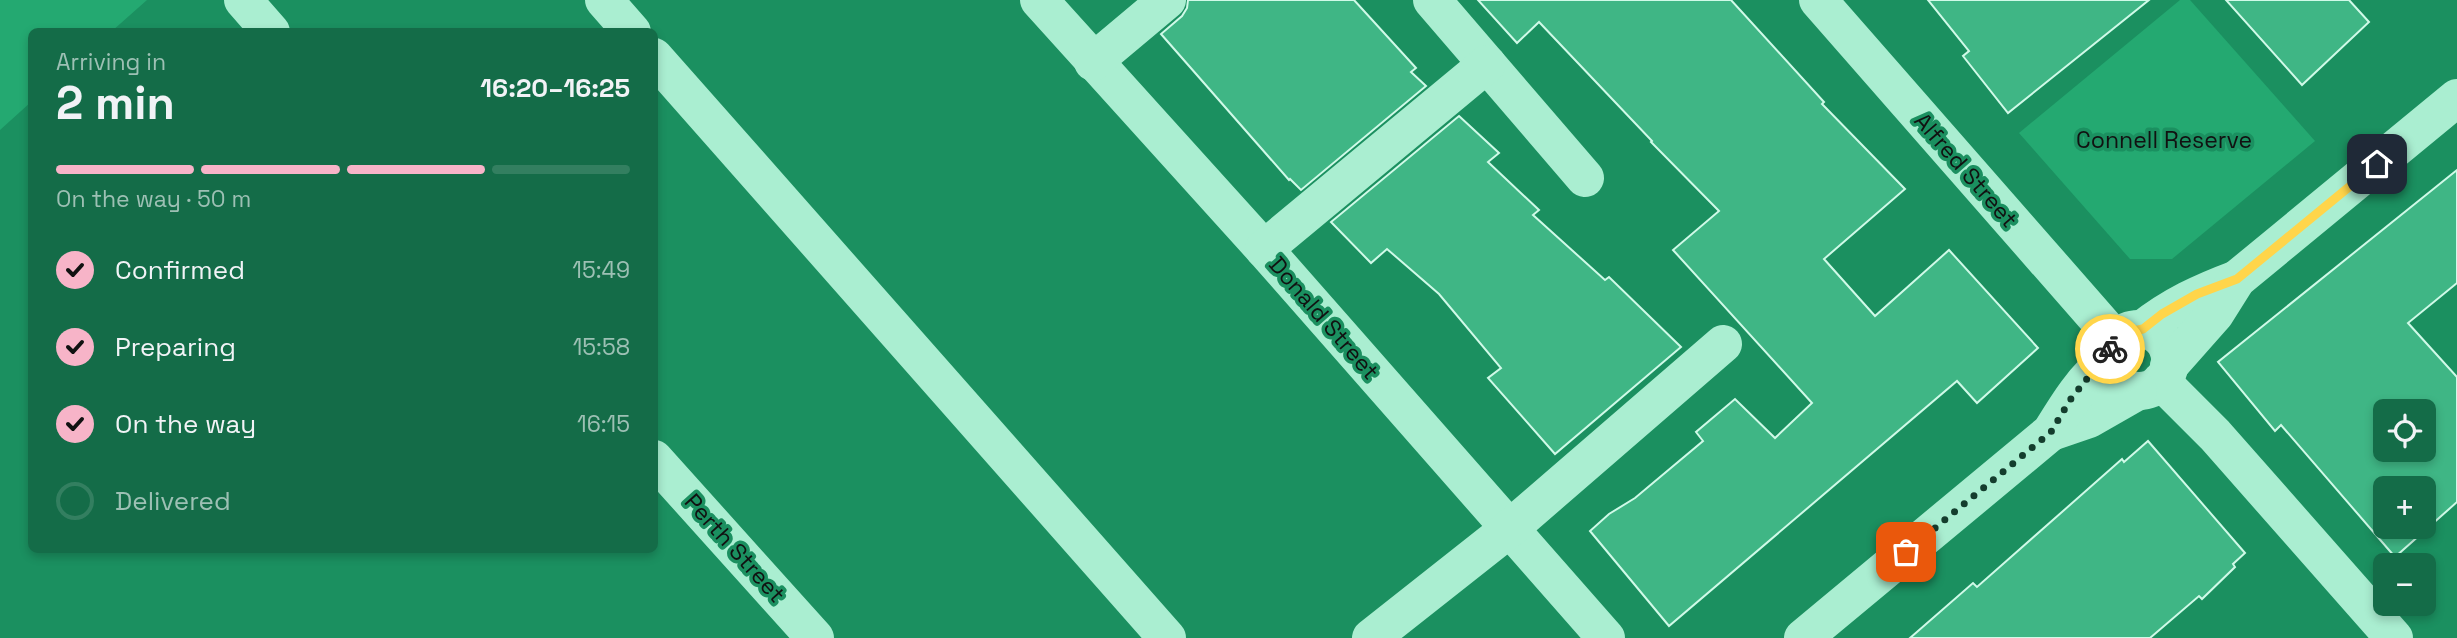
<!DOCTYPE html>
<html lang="en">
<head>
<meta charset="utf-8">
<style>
	:root { --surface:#146c48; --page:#1d714f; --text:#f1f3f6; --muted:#9dc0b4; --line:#337f60; --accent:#f7b4c8 }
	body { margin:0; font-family:"Space Grotesk",sans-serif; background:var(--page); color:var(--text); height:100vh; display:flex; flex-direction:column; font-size:26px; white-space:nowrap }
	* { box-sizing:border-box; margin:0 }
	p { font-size:23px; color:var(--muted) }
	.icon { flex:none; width:38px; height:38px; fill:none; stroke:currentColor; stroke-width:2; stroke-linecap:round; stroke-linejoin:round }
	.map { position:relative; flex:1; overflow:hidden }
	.drawer { position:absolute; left:28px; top:28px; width:630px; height:525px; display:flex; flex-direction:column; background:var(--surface); border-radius:10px; box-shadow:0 4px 10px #0003 }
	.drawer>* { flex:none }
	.controls { position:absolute; left:2373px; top:399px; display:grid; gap:14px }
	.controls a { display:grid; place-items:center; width:63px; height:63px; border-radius:10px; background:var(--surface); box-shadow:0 4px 10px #0003; font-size:35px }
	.pin { position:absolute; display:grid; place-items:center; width:60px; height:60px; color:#fff; margin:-30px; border-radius:14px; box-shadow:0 4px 10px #0006 }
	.courier { position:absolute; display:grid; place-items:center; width:70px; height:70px; margin:-35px; border:5px solid #ffd54a; border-radius:50%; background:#fff; color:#222; box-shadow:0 2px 9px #0007 }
	.headline em { font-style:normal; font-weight:700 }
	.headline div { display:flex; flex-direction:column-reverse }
	.headline { display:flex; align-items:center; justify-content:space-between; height:119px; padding:0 28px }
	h1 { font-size:46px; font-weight:700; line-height:52px }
	.bar { display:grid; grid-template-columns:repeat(4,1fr); gap:10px 7px; align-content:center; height:84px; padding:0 28px }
	.bar i { height:9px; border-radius:5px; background:var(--line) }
	.bar .current { background:var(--accent) }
	.bar p { grid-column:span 4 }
	ol { padding:0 28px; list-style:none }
	li { display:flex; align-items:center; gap:21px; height:77px }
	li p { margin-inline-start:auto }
	li .icon { padding:7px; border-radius:50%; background:var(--accent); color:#111; stroke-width:4 }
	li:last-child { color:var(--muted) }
	li i { width:38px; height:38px; border:4px solid var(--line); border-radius:50% }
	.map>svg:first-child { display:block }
</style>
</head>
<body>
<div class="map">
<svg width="2457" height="638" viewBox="0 0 2457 638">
	<rect width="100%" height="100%" fill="#1b9060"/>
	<g fill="#24a971">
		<polygon points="0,0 147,0 112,31 32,32 31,102 0,130"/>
		<polygon points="2180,0 2190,0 2315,141 2172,259 2130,259 2019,133"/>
	</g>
	<g fill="#3fb685" stroke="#d0fae8" stroke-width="2" fill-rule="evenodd">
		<polygon points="1188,0 1354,0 1416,68 1411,72 1426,86 1301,190 1290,179 1289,180 1161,34 1182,16 1187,8"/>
		<polygon points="1478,0 1731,0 1824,102 1822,104 1905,189 1824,259 1875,316 1949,250 2038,348 1977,403 1957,381 1669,626 1590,531 1609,514 1635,498 1703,441 1696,432 1735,399 1775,438 1812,403 1673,250 1719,211 1651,142 1652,141 1539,22 1517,43"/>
		<polygon points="1928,0 2149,0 2008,113 1963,56 1969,51"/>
		<polygon points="2226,0 2349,0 2369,22 2302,85"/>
		<polygon points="1459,116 1499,153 1488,162 1539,210 1533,215 1605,280 1609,277 1681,347 1555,454 1488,378 1501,368 1439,294 1387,249 1371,263 1331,222"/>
		<path d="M2457,170V283L2408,323L2457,377V502L2395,557L2281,425L2275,431L2218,362ZM2385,411H2424V450H2385ZM2385,488H2424V527H2385Z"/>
		<polygon points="2148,441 2245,553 2233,564 2235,567 2202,599 2199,596 2150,638 1910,638 1973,583 1977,587 2122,459 2124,462"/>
	</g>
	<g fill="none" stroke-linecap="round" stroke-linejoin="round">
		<g stroke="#aaeed1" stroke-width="38">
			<polyline points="243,0 271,32"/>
			<polyline points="604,0 632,32"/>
			<polyline points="1039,0 1264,249 1606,638"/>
			<polyline points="1432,0 1585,178"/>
			<polyline points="1818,0 2115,339"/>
			<polyline points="654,57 1167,638"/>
			<polyline points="1093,62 1167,0"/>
			<polyline points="1264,249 1487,64"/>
			<path d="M2143,329C2172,306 2202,292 2237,279"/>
			<circle cx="2139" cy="360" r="31"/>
			<polyline points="2169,366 2215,314 2237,279 2457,98"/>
			<polyline points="2161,381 2215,435 2394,638"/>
			<polyline points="2051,432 2089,419 2138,391"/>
			<polyline points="654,459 815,638"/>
			<polyline points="1371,638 1509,529 1723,344"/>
			<path d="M1803,638L2051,432C2067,406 2083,379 2108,360"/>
		</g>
	</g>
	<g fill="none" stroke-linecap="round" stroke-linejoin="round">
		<polyline stroke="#143d2d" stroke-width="7" stroke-dasharray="0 12.6" points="1906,552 2051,432 2070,400 2094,370 2108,360 2110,349"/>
		<polyline stroke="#ffd54a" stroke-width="9" points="2110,349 2123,333 2143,329 2162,314 2197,294 2237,279 2377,164"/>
	</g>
	<g text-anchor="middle" stroke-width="7" stroke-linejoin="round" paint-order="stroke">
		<g font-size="23" fill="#111" stroke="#1b9060">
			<text x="2164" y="148">Connell Reserve</text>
		</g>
		<g font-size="23" fill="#111" stroke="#1b9060">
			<text transform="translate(1966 170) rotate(49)" y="8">Alfred Street</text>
			<text transform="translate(1324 318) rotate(49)" y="8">Donald Street</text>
			<text transform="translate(735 548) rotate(48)" y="8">Perth Street</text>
		</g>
	</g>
</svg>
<div class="controls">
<a><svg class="icon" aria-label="locate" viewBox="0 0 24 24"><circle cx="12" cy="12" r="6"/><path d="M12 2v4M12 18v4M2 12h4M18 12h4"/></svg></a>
<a>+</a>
<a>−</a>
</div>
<div class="pin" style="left:1906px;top:552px;background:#ea580c"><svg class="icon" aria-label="bag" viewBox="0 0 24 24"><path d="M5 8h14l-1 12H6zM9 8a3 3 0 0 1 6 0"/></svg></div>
<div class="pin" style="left:2377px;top:164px;background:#1f2937"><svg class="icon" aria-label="home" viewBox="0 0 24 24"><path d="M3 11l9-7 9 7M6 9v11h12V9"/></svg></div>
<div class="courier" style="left:2110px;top:349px"><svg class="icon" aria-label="bike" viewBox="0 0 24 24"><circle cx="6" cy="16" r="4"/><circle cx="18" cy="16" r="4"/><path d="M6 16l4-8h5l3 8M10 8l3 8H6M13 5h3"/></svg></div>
<section class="drawer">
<div class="headline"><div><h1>2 min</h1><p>Arriving in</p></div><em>16:20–16:25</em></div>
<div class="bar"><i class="current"></i><i class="current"></i><i class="current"></i><i></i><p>On the way · 50 m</p></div>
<ol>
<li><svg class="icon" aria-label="check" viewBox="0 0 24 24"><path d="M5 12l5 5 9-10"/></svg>Confirmed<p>15:49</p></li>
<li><svg class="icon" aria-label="check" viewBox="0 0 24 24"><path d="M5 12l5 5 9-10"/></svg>Preparing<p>15:58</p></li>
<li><svg class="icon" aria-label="check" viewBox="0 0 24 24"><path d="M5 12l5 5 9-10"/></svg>On the way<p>16:15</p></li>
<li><i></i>Delivered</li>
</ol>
</section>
</div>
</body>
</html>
